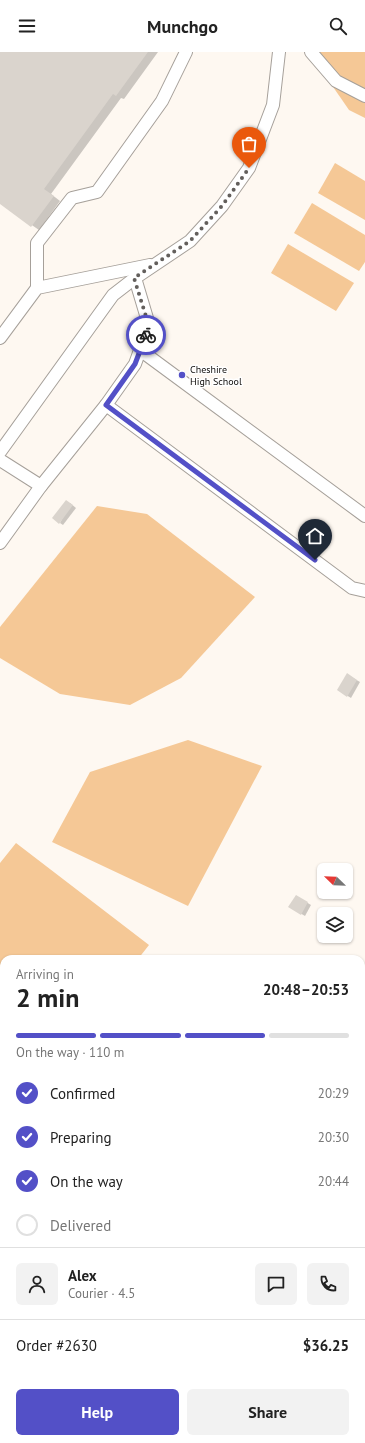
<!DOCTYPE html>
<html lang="en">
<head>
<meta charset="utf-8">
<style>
	:root { --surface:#fff; --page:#f2f2f2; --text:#222; --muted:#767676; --line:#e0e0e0; --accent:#5350c7 }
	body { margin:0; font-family:"PT Sans",sans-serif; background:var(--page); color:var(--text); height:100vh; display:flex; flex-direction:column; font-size:15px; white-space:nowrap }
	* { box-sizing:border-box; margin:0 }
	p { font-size:13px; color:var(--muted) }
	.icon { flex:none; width:22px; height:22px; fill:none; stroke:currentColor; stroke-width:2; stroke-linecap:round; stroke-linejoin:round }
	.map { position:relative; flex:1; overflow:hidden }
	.drawer { position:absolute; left:0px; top:903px; width:365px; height:488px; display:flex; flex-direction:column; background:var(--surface); border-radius:12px 12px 0 0; box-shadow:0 1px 3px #0004 }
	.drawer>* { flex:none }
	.needle { width:26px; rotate:293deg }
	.tools { position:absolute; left:317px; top:811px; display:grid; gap:8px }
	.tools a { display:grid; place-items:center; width:36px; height:36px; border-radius:6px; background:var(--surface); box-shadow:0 1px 3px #0004; font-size:20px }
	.pin { position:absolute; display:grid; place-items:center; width:34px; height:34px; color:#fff; margin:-41px -17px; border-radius:50% 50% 50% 0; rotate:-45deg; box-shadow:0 0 4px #0007 }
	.pin .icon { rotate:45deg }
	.courier { position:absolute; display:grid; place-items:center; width:40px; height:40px; margin:-20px; border:3px solid #5350c7; border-radius:50%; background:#fff; color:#222; box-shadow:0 1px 5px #0007 }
	.headline em { font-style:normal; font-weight:700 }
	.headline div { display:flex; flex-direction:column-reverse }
	.headline { display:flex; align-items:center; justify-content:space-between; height:68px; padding:0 16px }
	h1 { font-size:26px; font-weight:700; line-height:30px }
	.bar { display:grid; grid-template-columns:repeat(4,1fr); gap:6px 4px; align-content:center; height:48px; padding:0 16px }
	.bar i { height:5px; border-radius:3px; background:var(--line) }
	.bar .current { background:var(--accent) }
	.bar p { grid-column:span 4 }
	.line { display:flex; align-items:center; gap:10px; padding:0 16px; border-top:1px solid var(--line) }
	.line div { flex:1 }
	.round { display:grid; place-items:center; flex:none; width:42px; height:42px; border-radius:6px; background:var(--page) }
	ol { padding:0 16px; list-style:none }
	li { display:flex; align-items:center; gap:12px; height:44px }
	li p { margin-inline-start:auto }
	li .icon { padding:4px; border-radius:50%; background:var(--accent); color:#fff; stroke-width:4 }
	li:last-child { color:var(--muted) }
	li i { width:22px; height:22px; border:2px solid var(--line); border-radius:50% }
	.button { display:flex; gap:8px; margin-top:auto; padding:8px 16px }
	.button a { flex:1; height:46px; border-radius:6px; background:var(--accent); color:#fff; font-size:16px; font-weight:700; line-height:46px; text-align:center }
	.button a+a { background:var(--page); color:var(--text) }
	header { display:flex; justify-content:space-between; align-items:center; height:52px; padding:0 16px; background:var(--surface); font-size:18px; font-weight:700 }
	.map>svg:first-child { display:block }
</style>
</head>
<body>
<header><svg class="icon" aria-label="menu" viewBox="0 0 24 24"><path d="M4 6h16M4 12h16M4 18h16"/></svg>Munchgo<svg class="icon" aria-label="search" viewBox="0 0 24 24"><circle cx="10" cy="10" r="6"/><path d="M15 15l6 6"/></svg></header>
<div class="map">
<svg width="365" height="1391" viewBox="0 0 365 1391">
	<rect width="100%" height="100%" fill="#fef8f1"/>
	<g fill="#f5c896">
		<polygon points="309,0 365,0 365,66 349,58"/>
		<polygon points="335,111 365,129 365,168 318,141"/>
		<polygon points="312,151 365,183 365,210 359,219 294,181"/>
		<polygon points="288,192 354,231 336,259 271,221"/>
		<polygon points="97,454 147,462 255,545 181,626 130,653 60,642 0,606 0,575"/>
		<polygon points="188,688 262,714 188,854 52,790 90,720"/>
		<polygon points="16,791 149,893 138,907 4,907 4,1050 0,1047 0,811"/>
	</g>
	<g fill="#0003">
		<polygon points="0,0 158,0 124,47 121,46 51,142 60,149 39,178 0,151"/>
		<polygon points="70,451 76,456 63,473 60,471"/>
		<polygon points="348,623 360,630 351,646 338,638"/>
		<polygon points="296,844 311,853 305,864 290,855"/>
		<polygon points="293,1387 333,1387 329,1391 290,1391"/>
	</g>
	<g fill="#dad4cd">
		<polygon points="0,0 148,0 116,44 113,42 44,137 54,144 31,175 0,152"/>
		<polygon points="66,448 73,453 59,472 52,466"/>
		<polygon points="347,621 357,628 347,645 337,638"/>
		<polygon points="296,843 308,850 301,863 288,855"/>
		<polygon points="361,951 365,954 365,1006 361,1003"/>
		<polygon points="291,1387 322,1387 319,1391 288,1391"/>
	</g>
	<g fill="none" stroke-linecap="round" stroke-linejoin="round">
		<defs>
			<g id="lane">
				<polyline points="311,0 336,29 365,44"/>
				<polyline points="37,236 37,191 72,146 97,140 162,49 186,0"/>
				<polyline points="0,286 37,236 150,213"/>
				<polyline points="140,298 365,464"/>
				<polyline points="106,353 352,536 365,539"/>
				<polyline points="0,400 113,243 135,226"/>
				<polyline points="0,408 41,434"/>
				<polyline points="0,491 41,434 106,353 135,312 149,273 135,226 190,189 222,154 249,116 273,53 279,0"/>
			</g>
			<g id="street">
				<polyline points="361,1157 365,1151"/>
				<polyline points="202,1391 205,1387"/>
			</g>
		</defs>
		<use href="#lane" stroke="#a6a09a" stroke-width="14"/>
		<use href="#street" stroke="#a6a09a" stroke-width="24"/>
		<use href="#lane" stroke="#fff" stroke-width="12"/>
		<use href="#street" stroke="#fff" stroke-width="22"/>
	</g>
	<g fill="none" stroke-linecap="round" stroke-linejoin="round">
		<polyline stroke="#635f5c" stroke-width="4" stroke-dasharray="0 7.2" points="146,283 149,274 134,226 190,189 222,154 249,116"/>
		<polyline stroke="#5350c7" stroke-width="5" points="146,283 135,312 106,353 315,508"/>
	</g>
	<circle fill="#5350c7" stroke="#fff" stroke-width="1.5" cx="182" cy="323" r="4"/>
	<g text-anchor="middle" stroke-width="3" stroke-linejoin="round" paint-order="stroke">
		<g font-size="10" fill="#0f0d0b" stroke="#fff" text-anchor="start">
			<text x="190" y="321">Cheshire<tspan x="190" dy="12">High School</tspan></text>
		</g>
	</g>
</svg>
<div class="tools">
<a><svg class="needle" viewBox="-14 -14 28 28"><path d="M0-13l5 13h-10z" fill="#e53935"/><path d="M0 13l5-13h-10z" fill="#767676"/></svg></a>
<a><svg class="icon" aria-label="layers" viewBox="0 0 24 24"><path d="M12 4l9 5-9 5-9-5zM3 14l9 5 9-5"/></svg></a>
</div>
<div class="pin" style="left:249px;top:116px;background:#ea580c"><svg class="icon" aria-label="bag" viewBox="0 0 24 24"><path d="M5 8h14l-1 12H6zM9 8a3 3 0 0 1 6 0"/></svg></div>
<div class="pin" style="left:315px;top:508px;background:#1f2937"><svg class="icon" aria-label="home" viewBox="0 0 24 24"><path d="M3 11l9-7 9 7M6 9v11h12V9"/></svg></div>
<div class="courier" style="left:146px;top:283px"><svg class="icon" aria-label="bike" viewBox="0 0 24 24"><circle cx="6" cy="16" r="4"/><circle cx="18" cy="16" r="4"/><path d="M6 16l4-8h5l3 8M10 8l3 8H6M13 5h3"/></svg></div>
<section class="drawer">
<div class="headline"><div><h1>2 min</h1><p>Arriving in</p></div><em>20:48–20:53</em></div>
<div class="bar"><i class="current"></i><i class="current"></i><i class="current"></i><i></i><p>On the way · 110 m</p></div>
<ol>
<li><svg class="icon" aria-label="check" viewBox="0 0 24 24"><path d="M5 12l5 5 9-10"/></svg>Confirmed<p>20:29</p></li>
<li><svg class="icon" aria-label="check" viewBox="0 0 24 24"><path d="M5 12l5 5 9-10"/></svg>Preparing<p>20:30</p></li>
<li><svg class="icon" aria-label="check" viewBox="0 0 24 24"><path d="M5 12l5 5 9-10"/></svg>On the way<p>20:44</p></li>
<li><i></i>Delivered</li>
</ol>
<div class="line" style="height:72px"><a class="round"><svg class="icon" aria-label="person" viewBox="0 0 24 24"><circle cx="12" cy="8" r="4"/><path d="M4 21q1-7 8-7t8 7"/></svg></a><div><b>Alex</b><p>Courier · 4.5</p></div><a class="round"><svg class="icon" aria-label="chat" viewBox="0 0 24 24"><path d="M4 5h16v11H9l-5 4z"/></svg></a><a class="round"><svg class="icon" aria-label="phone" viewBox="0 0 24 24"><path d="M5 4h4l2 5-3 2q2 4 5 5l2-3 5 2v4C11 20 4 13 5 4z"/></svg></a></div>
<div class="line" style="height:52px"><div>Order #2630</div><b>$36.25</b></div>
<div class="button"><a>Help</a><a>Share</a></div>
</section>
</div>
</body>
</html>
